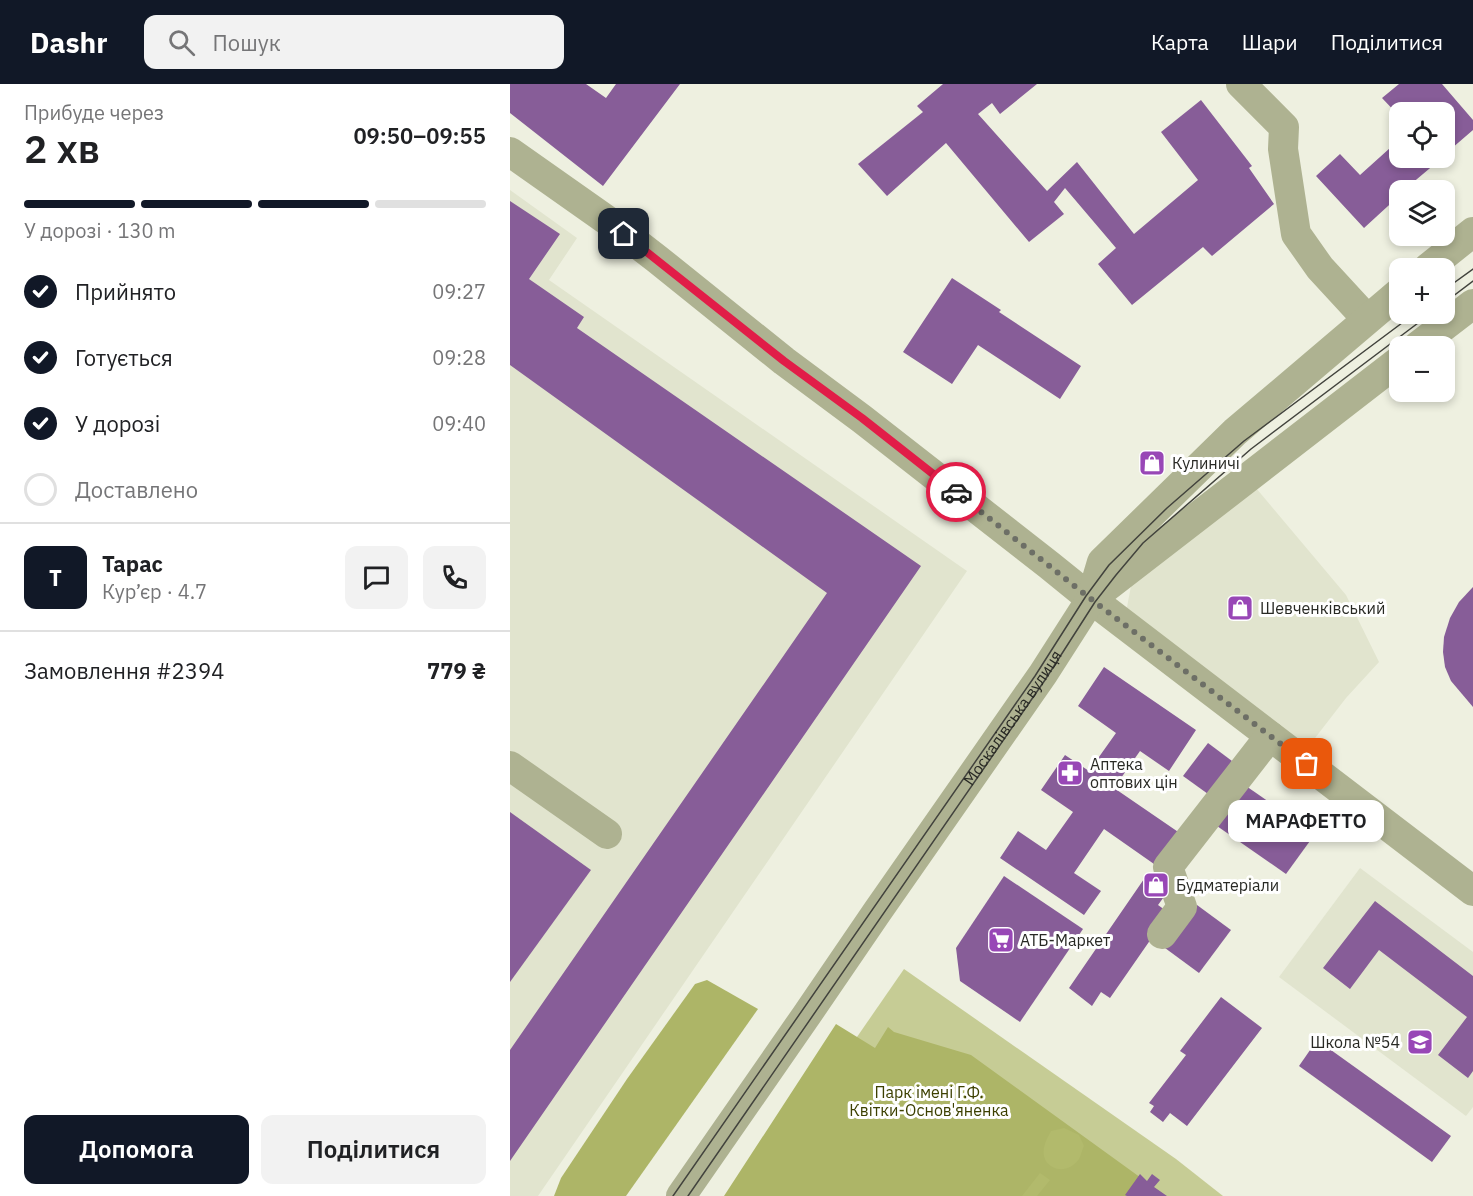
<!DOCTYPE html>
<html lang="uk">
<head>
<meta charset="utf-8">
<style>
	:root { --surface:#fff; --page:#f2f2f2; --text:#202124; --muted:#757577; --line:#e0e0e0; --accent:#111827 }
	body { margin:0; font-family:"IBM Plex Sans",sans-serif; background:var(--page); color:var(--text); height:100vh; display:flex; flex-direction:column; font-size:22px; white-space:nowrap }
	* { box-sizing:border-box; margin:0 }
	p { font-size:20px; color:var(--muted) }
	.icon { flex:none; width:33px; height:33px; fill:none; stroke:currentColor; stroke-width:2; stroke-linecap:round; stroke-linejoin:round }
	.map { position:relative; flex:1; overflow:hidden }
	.drawer { display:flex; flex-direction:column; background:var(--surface); width:510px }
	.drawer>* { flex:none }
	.controls { position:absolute; left:879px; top:18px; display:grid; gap:12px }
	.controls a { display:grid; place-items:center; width:66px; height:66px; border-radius:12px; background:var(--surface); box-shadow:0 3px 9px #0003; font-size:30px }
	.pin { position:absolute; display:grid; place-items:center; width:51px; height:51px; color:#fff; margin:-26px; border-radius:12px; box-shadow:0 3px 9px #0006 }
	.courier { position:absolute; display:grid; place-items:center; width:60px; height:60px; margin:-30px; border:4px solid #e11d48; border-radius:50%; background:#fff; color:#222; box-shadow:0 2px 8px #0007 }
	.bubble { position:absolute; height:42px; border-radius:12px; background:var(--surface); box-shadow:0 3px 9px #0003; font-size:20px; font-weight:600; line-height:42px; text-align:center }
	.headline em { font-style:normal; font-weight:600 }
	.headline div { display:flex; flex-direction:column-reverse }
	.headline { display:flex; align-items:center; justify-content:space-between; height:102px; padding:0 24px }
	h1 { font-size:39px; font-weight:600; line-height:45px }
	.bar { display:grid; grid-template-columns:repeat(4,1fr); gap:9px 6px; align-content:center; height:72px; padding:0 24px }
	.bar i { height:8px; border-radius:4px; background:var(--line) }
	.bar .active { background:var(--accent) }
	.bar p { grid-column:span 4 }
	.line { display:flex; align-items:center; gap:15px; padding:0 24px; border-top:2px solid var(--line) }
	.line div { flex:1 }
	.round { display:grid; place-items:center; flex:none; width:63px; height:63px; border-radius:12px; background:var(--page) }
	ol { padding:0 24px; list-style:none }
	li { display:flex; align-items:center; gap:18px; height:66px }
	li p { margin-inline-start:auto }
	li .icon { padding:6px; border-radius:50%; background:var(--accent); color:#fff; stroke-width:4 }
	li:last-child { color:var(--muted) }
	li i { width:33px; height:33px; border:3px solid var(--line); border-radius:50% }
	.action { display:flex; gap:12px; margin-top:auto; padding:12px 24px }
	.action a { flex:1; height:69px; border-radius:12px; background:var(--accent); color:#fff; font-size:24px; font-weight:600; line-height:69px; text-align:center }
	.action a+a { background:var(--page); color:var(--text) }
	header { display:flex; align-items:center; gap:36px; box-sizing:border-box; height:84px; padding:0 30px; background:var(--accent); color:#fff }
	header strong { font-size:28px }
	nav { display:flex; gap:33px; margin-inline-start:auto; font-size:21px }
	.search { width:420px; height:54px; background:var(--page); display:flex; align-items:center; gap:15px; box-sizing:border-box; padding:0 21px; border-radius:12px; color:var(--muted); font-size:22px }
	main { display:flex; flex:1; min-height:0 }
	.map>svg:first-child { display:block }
</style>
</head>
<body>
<header>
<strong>Dashr</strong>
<div class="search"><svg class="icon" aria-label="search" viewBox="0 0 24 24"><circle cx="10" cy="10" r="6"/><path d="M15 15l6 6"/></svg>Пошук</div>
<nav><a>Карта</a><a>Шари</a><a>Поділитися</a></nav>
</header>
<main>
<section class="drawer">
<div class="headline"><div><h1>2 хв</h1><p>Прибуде через</p></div><em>09:50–09:55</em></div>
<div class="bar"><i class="active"></i><i class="active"></i><i class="active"></i><i></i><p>У дорозі · 130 m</p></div>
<ol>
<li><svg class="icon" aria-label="check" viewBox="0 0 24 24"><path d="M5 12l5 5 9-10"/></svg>Прийнято<p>09:27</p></li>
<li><svg class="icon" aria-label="check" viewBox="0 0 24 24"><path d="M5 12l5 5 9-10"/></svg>Готується<p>09:28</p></li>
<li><svg class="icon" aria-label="check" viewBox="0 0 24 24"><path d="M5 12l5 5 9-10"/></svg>У дорозі<p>09:40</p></li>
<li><i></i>Доставлено</li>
</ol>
<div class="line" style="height:108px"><b class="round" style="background:var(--accent);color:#fff">Т</b><div><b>Тарас</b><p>Кур’єр · 4.7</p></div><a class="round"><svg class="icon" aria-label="chat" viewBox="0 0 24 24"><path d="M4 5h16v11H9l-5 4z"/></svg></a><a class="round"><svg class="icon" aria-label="phone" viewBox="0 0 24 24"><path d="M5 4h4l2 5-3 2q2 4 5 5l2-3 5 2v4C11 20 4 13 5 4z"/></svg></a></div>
<div class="line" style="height:78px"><div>Замовлення #2394</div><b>779 ₴</b></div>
<div class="action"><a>Допомога</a><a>Поділитися</a></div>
</section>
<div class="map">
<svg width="963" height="1112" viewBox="0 0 963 1112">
	<rect width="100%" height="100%" fill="#eef0e0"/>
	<g fill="#e1e4ce">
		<polygon points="0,106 67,154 39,196 457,487 28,1112 0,1112"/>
		<polygon points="735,391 836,511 869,578 836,614 795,667 615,534 623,491"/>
		<polygon points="850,784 963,868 963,1023 956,1032 769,893"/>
	</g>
	<polygon fill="#c6cc95" points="394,885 666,1075 713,1112 237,1112"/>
	<g fill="#adb567">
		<polygon points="197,896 248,925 116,1112 44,1112 51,1094 117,995 185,900"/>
		<polygon points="326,940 365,964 378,943 384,948 461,971 656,1112 214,1112"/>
	</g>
	<g fill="#b2ba6c">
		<path d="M554,1044L569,1051L574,1062C572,1066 571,1072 569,1075C555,1095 527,1083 535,1060C536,1056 539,1051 541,1047Z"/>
		<polygon points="530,1089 540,1096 527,1112 512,1112"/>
	</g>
	<g fill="#875d98">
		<polygon points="0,0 76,0 96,14 106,0 170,0 93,102 0,29"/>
		<polygon points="433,0 527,0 490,30 482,19 468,30 537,107 567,78 624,150 688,96 651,48 691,16 742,82 739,84 764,120 702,172 693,163 622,221 588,180 606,164 555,104 544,118 554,130 519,158 436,59 377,112 348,80 413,28 407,22"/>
		<polygon points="889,0 932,0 963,36 963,46 934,71 934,28 890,28 890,33 872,14"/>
		<polygon points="890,55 890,74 932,74 894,106 890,106 890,111 854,144 806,92 830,70 850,91"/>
		<polygon points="0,117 50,150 19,195 74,233 67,244 411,482 0,1077 0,966 317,509 0,281"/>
		<polygon points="442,194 491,226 489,228 571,282 550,315 468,261 442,300 393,268"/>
		<polygon points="639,370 652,382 645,389 632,376"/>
		<polygon points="963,503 963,623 941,597 935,583 933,568 934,553 940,534 949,518"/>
		<polygon points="594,583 686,646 659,687 630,667 604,704 677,754 654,787 594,745 564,789 591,807 574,831 490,774 508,747 536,766 563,728 531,706 555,671 579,687 606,649 568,622"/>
		<polygon points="698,659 722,677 698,710 673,692"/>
		<polygon points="736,702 805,750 776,790 707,742"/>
		<polygon points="0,728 81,786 0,898"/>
		<polygon points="494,792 573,845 510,938 450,897 446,864"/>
		<polygon points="634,795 656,810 648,821 659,829 600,914 591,908 582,922 559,904"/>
		<polygon points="865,817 963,892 963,987 958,994 928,971 957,933 869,866 840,905 813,884"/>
		<polygon points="687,821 721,846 689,889 655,864"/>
		<polygon points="711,913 752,944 677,1042 660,1029 653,1038 640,1028 644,1022 639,1019 676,971 670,967"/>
		<polygon points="807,956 941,1052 922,1078 789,982"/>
		<polygon points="630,1090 637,1097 642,1090 650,1096 644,1103 657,1112 617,1112 615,1111"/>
	</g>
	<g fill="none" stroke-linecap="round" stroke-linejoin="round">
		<g stroke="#aeb291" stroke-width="30">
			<polyline points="731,0 774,43 773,65 786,150 810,184 857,235"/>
			<polyline points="0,68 98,137 147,175 274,277 352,335 539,481 581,515 963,807"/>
			<polyline points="918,184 963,148"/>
			<polyline points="908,262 963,220"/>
			<polyline points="581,515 890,276"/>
			<polyline points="0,682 97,750"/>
			<polyline points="652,850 672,823 658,783 760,652"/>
			<path id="s1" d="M171,1112L296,932L367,828L533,590L581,515L592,478L725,348L890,208"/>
		</g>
		<g stroke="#42433d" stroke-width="1.5">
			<polyline points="934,206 963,185"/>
			<polyline points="934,219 963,197"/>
			<polyline points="163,1112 525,592 576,512 599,481 657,424 734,357 904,230"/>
			<polyline points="178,1112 535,596 585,518 606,491 633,459 741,365 920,230"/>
		</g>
	</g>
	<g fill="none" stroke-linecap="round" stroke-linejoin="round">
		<polyline stroke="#6d6f66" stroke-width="6" stroke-dasharray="0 10.8" points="446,408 581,515 797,680"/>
		<polyline stroke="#e11d48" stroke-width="8" points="114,150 274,277 352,334 446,408"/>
	</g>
	<defs>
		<symbol id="shop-square" viewBox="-11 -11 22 22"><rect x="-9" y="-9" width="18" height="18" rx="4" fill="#9847b6" stroke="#fff"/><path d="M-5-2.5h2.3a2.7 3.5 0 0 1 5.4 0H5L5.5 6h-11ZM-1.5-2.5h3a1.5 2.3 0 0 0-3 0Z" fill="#fff"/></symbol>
		<symbol id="pharmacy-square" viewBox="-11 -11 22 22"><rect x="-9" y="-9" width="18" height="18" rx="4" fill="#9847b6" stroke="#fff"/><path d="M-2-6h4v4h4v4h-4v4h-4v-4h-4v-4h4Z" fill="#fff"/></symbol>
		<symbol id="supermarket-square" viewBox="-11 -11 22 22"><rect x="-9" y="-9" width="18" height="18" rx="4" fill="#9847b6" stroke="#fff"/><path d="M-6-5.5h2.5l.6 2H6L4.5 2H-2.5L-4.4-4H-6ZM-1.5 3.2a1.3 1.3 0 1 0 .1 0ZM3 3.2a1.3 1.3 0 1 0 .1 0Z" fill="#fff"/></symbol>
		<symbol id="school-square" viewBox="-11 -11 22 22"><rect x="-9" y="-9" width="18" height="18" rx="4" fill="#9847b6" stroke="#fff"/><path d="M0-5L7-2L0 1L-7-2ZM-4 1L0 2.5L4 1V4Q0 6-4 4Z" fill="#fff"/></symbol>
	</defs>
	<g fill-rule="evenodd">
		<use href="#shop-square" x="627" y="364" width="30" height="30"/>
		<use href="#shop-square" x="715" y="509" width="30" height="30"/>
		<use href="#pharmacy-square" x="545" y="674" width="30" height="30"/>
		<use href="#shop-square" x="631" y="786" width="30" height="30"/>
		<use href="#supermarket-square" x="476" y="841" width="30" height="30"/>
		<use href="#school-square" x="895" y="943" width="30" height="30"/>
	</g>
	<g text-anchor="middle" stroke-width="6" stroke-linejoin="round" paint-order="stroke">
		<g font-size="16" fill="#282924" stroke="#fff" text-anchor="start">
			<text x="662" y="385">Кулиничі</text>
			<text x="750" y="530">Шевченківський</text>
			<text x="580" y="686">Аптека<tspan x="580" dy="18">оптових цін</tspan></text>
			<text x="666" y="807">Будматеріали</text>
			<text x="510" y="862">АТБ-Маркет</text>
			<text x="890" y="964" text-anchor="end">Школа №54</text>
		</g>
		<g font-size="16" fill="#282924" stroke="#fff">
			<text dy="6" stroke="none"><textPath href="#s1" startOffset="582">Москалівська вулиця</textPath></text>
		</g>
		<g font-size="16" fill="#3d4001" stroke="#fff">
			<text x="419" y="1014">Парк імені Г.Ф.<tspan x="419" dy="18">Квітки-Основ'яненка</tspan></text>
		</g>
	</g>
</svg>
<div class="controls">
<a><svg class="icon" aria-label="locate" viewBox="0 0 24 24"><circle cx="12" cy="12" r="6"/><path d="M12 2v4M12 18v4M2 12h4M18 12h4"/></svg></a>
<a><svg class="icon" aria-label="layers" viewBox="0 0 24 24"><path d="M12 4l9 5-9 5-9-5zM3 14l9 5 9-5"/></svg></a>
<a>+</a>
<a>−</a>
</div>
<div class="pin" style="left:797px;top:680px;background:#ea580c"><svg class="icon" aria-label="bag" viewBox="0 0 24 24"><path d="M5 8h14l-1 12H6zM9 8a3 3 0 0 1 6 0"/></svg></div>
<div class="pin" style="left:114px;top:150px;background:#1f2937"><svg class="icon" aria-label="home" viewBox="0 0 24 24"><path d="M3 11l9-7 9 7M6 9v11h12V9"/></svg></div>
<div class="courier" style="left:446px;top:408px"><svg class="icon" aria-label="car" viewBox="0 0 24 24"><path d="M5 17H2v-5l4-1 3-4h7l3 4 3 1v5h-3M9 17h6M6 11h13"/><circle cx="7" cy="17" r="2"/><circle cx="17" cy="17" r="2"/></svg></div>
<div class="bubble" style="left:718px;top:716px;width:156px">МАРАФЕТТО</div>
</div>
</main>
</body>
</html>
